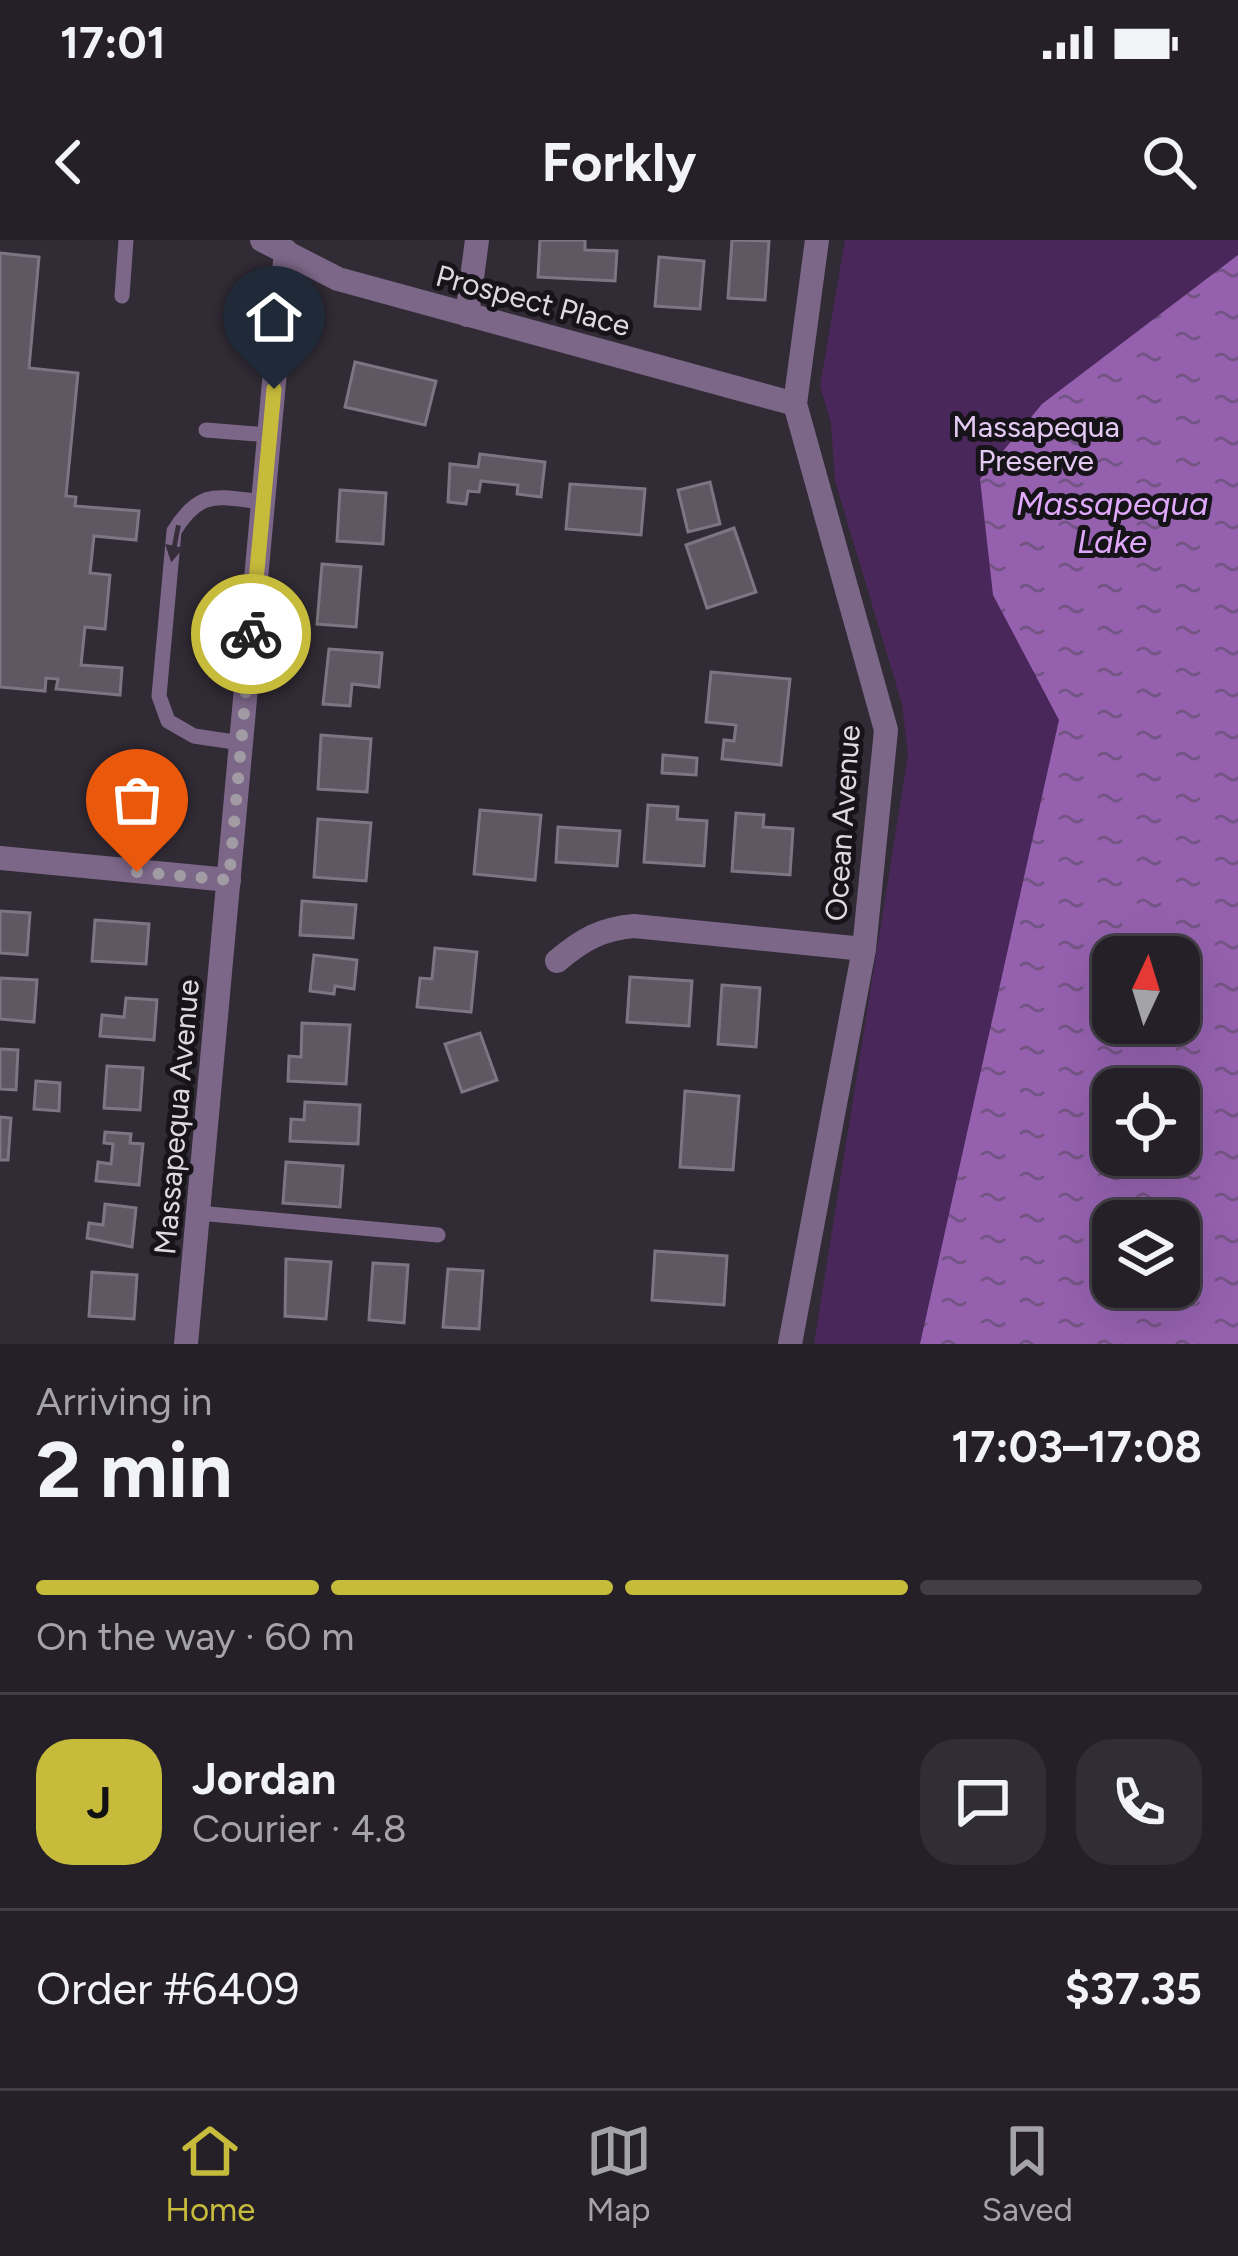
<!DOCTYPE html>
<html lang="en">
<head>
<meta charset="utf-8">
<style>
	:root { --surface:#252028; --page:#312d34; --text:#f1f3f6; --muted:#a3a3a8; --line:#423e45; --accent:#c7bb3c }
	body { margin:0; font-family:Figtree,sans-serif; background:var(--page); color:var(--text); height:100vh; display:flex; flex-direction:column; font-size:45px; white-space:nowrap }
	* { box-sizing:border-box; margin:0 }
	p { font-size:39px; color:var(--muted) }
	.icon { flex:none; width:66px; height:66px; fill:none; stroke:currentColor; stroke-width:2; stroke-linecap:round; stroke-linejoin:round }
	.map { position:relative; height:1104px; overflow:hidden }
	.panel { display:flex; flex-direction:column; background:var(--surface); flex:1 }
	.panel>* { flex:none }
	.needle { width:78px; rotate:4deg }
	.controls { position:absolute; left:1092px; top:696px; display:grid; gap:24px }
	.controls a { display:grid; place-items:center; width:108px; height:108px; border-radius:24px; background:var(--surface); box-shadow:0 12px 48px #0002,0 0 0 3px var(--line); font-size:60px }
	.pin { position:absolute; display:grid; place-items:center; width:102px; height:102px; color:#fff; margin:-123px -51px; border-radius:50% 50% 50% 0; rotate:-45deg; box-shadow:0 0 12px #0007 }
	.pin .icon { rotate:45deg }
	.courier { position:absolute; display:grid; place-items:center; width:120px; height:120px; margin:-60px; border:9px solid #c7bb3c; border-radius:50%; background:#fff; color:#222; box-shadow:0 3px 15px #0007 }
	.summary em { font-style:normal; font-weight:700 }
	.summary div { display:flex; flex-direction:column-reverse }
	.summary { display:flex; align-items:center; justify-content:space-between; height:204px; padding:0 36px }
	h1 { font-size:78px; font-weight:700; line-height:90px }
	.bar { display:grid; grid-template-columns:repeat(4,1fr); gap:18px 12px; align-content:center; height:144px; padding:0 36px }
	.bar i { height:15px; border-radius:9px; background:var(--line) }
	.bar .active { background:var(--accent) }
	.bar p { grid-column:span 4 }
	.line { display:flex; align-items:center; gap:30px; padding:0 36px; border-top:3px solid var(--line) }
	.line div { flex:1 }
	.round { display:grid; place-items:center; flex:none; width:126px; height:126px; border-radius:36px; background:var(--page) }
	.status { display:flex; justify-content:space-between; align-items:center; height:84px; padding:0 60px; background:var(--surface); direction:ltr }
	.status svg { height:33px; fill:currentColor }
	header { display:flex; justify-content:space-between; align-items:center; height:156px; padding:0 36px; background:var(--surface); font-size:54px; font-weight:700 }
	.tabs { display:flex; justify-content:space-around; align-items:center; height:168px; border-top:3px solid var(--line); background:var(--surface); font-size:33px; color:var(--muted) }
	.tabs a { display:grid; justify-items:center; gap:6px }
	.tabs .active { color:var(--accent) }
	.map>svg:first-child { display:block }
</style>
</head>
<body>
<div class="status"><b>17:01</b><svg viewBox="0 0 49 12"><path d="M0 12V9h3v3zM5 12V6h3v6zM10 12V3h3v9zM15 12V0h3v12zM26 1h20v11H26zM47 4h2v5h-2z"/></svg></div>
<header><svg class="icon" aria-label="back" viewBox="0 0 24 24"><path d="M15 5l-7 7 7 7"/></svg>Forkly<svg class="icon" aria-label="search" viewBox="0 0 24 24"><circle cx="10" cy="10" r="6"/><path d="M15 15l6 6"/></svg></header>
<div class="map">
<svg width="1238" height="1104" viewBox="0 0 1238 1104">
	<defs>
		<pattern id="water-ripples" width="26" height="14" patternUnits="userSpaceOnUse" patternTransform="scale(3)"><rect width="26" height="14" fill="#9561af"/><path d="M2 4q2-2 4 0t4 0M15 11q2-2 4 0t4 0" fill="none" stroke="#745484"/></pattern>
	</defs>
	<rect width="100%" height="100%" fill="#312b35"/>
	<path fill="#4a275a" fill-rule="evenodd" d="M845,0H1238V1104H814L908,515L902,464L835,241L831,183L820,146ZM1113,717H1179V783H1113ZM1113,849H1179V915H1113ZM1113,981H1179V1047H1113Z"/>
	<path fill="url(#water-ripples)" fill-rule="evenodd" d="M1238,15V1104H920L1059,480L993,355L980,239L1042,164ZM1113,717H1179V783H1113ZM1113,849H1179V915H1113ZM1113,981H1179V1047H1113Z"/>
	<g fill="#5f5863" stroke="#7d7682" stroke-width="3">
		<polygon points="540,0 585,0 585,10 617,11 615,41 538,37"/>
		<polygon points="732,0 769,1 765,60 728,58"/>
		<polygon points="0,13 39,17 29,128 78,133 66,256 76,257 75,266 139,271 136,300 94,296 90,333 110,335 105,389 85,387 81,425 122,428 120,455 56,449 58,439 46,438 45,451 0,447"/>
		<polygon points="659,17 704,21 700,69 655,66"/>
		<polygon points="355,122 436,141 425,185 345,167"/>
		<polygon points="480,214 545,222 541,257 517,254 518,245 481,241 479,252 468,251 466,264 448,262 450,224 478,227"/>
		<polygon points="710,242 720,284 688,292 678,250"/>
		<polygon points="570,244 645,249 641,295 566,289"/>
		<polygon points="340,250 386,253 383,304 337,301"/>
		<polygon points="734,288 756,352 707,368 686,305"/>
		<polygon points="322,324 361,327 356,387 317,384"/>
		<polygon points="329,409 382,413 379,447 352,444 350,466 323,464"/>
		<polygon points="711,432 790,439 781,525 722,519 724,500 734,501 736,485 706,482"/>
		<polygon points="321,495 371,499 367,552 318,549"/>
		<polygon points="663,515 697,518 696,535 662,533"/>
		<polygon points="648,565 678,567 677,579 707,581 704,626 644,622"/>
		<polygon points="480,570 541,575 535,640 474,634"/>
		<polygon points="736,573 764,575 763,587 793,589 790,635 732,631"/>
		<polygon points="318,579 371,583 366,641 314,637"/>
		<polygon points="558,587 620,591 617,626 556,622"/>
		<polygon points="302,661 356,665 353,698 300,695"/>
		<polygon points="0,671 30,673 27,715 0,713"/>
		<polygon points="95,680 149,684 146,724 92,721"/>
		<polygon points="435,708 477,712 471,772 417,767 420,738 432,739"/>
		<polygon points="314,715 357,720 354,749 335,746 334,754 310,751"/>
		<polygon points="630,737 692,741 689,786 627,782"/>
		<polygon points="0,738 37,740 34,782 0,779"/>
		<polygon points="722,745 760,748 756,807 718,804"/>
		<polygon points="126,758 157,760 154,800 100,796 102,775 124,777"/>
		<polygon points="302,783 350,785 346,844 288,841 289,816 301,817"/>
		<polygon points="480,793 497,840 462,852 445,804"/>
		<polygon points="0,809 18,810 16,850 0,849"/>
		<polygon points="107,826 143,828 140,870 104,868"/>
		<polygon points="36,841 60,843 59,871 34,869"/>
		<polygon points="685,851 739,856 733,930 680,927"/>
		<polygon points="305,862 360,865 358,904 290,901 291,879 304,880"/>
		<polygon points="0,877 11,878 8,920 0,920"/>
		<polygon points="105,892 131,894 130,903 143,904 139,945 96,941 98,922 111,924 113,904 104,903"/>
		<polygon points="286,922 343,926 340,967 283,963"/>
		<polygon points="105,964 136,968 132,1007 87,998 89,983 103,985"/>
		<polygon points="655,1011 727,1016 724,1065 652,1060"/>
		<polygon points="286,1019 331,1022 326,1079 285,1076"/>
		<polygon points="373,1023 408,1025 404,1083 369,1080"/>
		<polygon points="448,1029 483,1031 479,1089 443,1087"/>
		<polygon points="92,1032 137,1035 134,1079 89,1076"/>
	</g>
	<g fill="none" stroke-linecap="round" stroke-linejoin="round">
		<g stroke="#7d6789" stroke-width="15">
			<polyline points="122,56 126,0"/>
			<polyline points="206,190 269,195"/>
			<path d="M241,503L194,496L168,481L159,456L174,291C201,248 218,257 263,262"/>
			<polyline points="198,973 438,995"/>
		</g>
		<g stroke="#7d6789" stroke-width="24">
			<polyline points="262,0 338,39 795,164"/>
			<polyline points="467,75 477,0"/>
			<polyline points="0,618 229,640"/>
			<path d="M557,721C583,699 601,689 634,686L864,709"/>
			<polyline points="186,1104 286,11"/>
			<polyline points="790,1104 864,709 886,490 795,164 817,0"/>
		</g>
	</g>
	<defs><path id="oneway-solid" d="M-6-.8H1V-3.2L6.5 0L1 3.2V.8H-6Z" transform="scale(3)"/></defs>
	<use fill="#362d3b" href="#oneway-solid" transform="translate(175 303) rotate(101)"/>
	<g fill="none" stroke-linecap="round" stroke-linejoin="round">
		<polyline stroke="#a19ca4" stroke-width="12" stroke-dasharray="0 21.6" points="137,632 229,640 251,394"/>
		<polyline stroke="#c7bb3c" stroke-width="15" points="251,394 274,149"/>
	</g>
	<g text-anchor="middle" stroke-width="10" stroke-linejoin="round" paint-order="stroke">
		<g font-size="30" fill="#ded9e0" stroke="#171419">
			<text transform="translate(533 61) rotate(15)" y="10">Prospect Place</text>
			<text transform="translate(843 583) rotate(-86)" y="10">Ocean Avenue</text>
			<text transform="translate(177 877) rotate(-85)" y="10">Massapequa Avenue</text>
		</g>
		<g font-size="30" fill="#e5caf4" stroke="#171419">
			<text x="1036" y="197">Massapequa<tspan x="1036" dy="34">Preserve</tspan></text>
		</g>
		<g font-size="33" font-style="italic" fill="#e0a9fc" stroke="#171419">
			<text x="1112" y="275">Massapequa<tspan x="1112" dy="38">Lake</tspan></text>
		</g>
	</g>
</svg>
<div class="controls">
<a><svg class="needle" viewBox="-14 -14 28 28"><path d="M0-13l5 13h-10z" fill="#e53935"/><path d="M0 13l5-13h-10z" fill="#a3a3a8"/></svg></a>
<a><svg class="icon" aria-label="locate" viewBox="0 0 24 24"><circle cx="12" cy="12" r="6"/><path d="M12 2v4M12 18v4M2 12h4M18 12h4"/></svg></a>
<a><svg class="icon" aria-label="layers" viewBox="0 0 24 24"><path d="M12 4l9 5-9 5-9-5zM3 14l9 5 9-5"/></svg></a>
</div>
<div class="pin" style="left:137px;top:632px;background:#ea580c"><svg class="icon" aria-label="bag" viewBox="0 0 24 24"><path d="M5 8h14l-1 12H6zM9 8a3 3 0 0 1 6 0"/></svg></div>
<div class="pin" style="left:274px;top:149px;background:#1f2937"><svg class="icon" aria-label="home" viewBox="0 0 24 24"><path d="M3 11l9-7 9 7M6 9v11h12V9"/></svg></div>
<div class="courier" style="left:251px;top:394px"><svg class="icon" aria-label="bike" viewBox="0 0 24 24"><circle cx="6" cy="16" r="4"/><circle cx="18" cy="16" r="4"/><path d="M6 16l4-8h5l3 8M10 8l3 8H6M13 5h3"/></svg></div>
</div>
<section class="panel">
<div class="summary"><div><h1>2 min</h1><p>Arriving in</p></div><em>17:03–17:08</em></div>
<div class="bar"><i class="active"></i><i class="active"></i><i class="active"></i><i></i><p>On the way · 60 m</p></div>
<div class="line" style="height:216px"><b class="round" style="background:var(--accent);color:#111">J</b><div><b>Jordan</b><p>Courier · 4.8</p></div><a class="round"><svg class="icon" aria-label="chat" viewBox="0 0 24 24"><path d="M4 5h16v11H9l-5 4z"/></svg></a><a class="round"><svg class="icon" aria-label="phone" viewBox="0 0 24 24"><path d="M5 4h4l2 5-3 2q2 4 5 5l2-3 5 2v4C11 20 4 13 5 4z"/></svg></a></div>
<div class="line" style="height:156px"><div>Order #6409</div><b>$37.35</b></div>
</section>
<nav class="tabs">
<a class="active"><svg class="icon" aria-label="home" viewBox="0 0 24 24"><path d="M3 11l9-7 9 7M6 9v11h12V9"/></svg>Home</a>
<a><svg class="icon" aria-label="map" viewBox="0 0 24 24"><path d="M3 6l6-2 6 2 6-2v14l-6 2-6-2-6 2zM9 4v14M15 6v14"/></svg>Map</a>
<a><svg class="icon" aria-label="saved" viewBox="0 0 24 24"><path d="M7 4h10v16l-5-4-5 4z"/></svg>Saved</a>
</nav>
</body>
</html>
